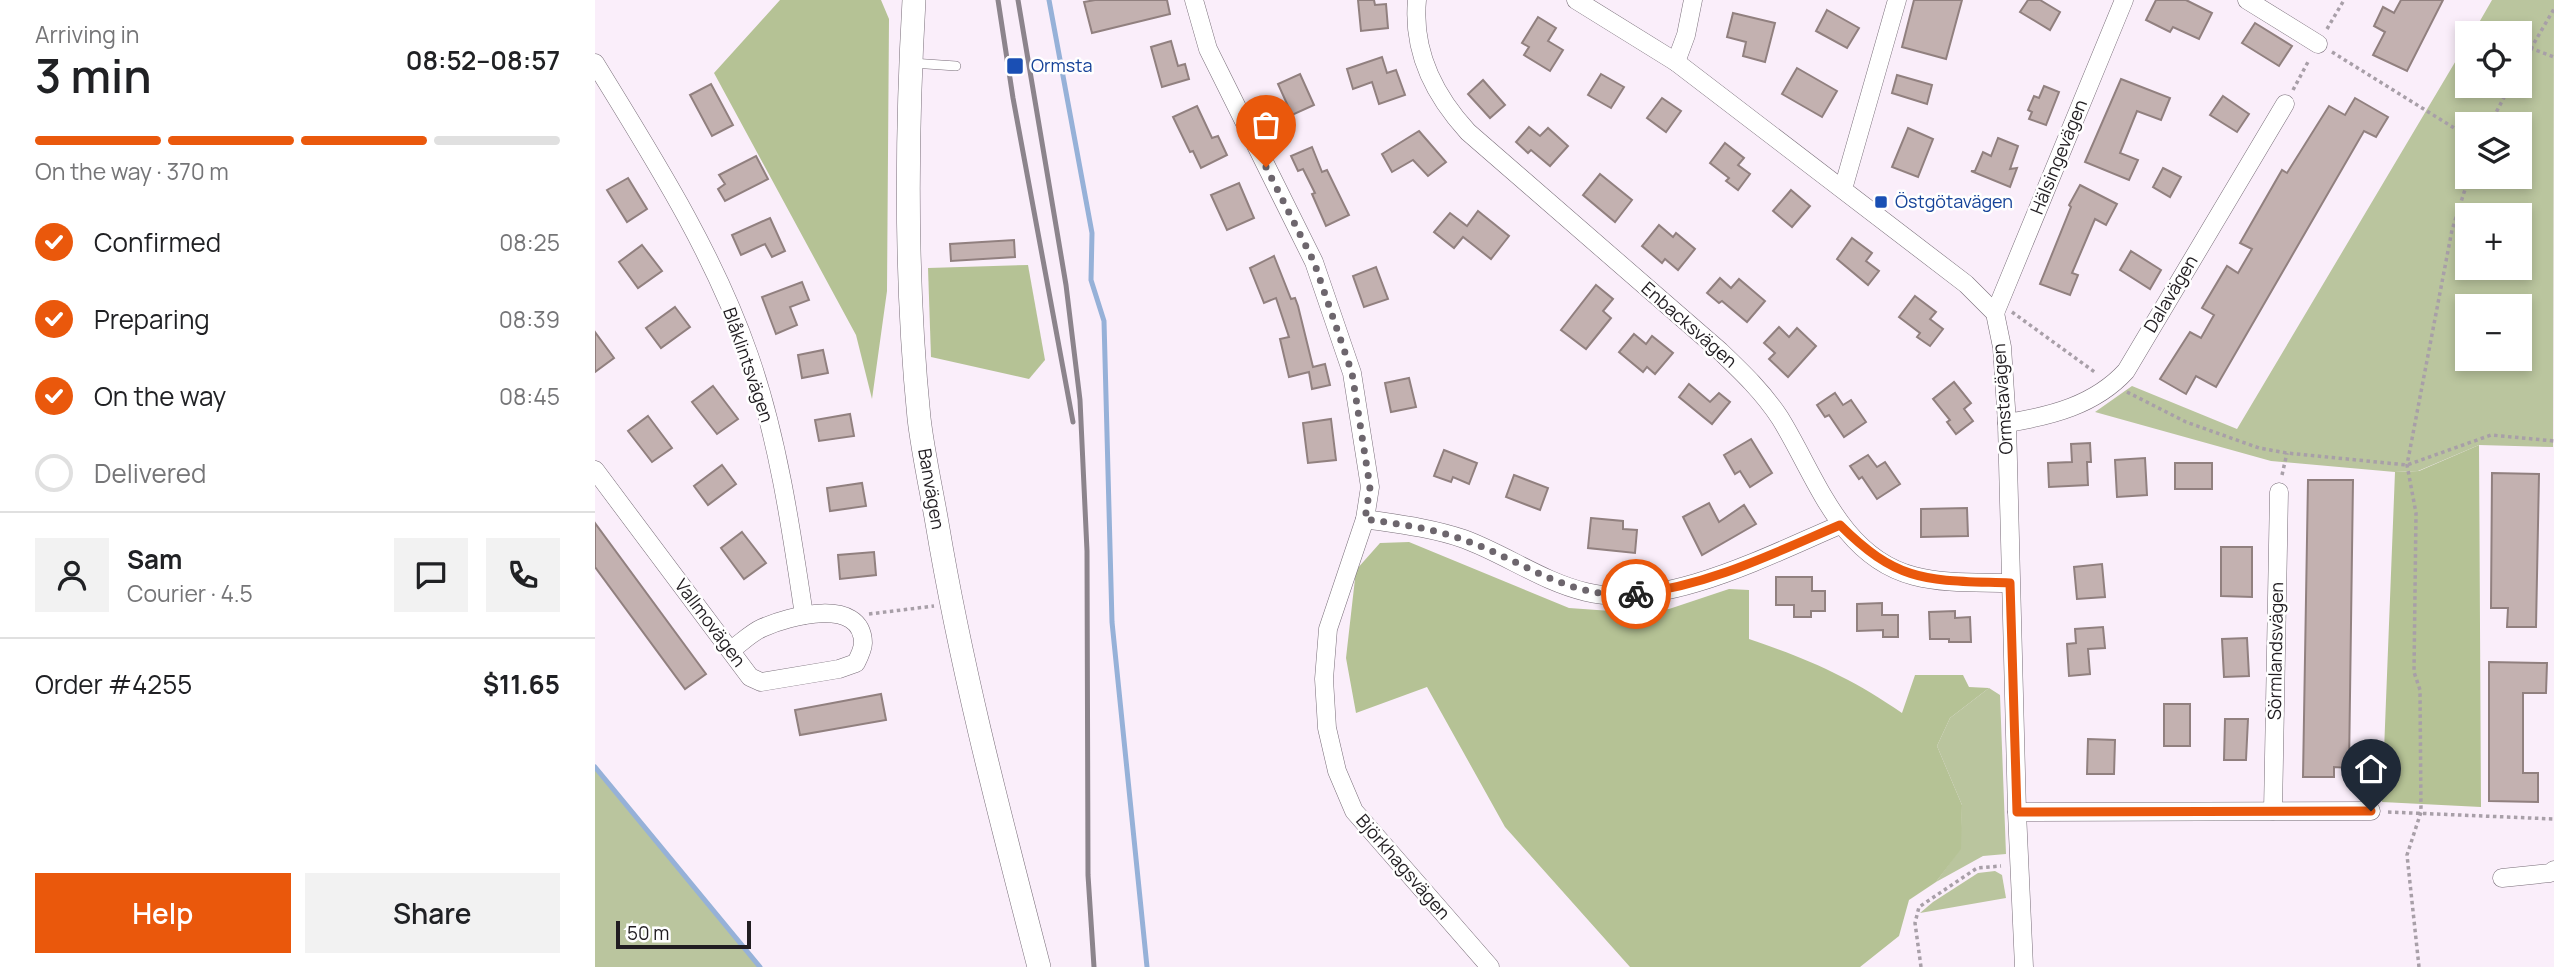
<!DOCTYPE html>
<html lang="en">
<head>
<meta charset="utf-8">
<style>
	:root { --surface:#fff; --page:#f2f2f2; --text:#202124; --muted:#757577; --line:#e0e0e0; --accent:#ea580c }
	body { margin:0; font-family:Manrope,sans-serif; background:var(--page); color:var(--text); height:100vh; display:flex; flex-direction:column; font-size:26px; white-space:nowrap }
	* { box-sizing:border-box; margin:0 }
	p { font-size:23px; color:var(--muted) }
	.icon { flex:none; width:38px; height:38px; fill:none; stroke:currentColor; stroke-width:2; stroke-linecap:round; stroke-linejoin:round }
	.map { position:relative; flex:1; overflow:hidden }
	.details { display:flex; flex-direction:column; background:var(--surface); width:595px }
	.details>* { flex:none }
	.tools { position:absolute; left:1860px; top:21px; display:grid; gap:14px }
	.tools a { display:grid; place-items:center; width:77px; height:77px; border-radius:0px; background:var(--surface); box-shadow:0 4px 10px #0003; font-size:35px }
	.scale { position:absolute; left:21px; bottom:18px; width:135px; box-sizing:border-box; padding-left:7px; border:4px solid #211d21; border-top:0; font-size:19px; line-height:24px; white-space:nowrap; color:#211d21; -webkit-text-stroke:5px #fff; paint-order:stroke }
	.pin { position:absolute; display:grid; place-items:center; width:60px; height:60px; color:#fff; margin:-72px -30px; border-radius:50% 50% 50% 0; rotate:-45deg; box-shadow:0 0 7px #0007 }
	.pin .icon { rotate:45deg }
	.courier { position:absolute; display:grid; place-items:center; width:70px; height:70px; margin:-35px; border:5px solid #ea580c; border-radius:50%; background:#fff; color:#222; box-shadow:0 2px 9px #0007 }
	.head em { font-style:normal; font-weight:600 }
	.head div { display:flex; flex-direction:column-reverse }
	.head { display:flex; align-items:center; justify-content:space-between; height:119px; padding:0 35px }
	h1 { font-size:46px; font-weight:600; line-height:52px }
	.bar { display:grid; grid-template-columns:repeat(4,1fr); gap:10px 7px; align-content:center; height:84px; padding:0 35px }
	.bar i { height:9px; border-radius:5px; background:var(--line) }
	.bar .active { background:var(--accent) }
	.bar p { grid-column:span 4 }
	.line { display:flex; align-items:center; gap:18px; padding:0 35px; border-top:2px solid var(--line) }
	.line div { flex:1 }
	.round { display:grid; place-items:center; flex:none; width:74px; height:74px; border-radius:0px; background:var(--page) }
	ol { padding:0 35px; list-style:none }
	li { display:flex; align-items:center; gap:21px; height:77px }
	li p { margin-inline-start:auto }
	li .icon { padding:7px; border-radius:50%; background:var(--accent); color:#fff; stroke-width:4 }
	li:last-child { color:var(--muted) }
	li i { width:38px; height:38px; border:4px solid var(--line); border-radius:50% }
	.cta { display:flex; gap:14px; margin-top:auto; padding:14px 35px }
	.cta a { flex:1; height:80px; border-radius:0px; background:var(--accent); color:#fff; font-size:28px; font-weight:600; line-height:80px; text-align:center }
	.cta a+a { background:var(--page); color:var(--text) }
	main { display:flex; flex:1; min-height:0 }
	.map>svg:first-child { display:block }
</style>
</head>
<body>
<main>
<section class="details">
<div class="head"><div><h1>3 min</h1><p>Arriving in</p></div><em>08:52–08:57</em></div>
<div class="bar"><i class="active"></i><i class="active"></i><i class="active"></i><i></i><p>On the way · 370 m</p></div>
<ol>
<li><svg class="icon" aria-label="check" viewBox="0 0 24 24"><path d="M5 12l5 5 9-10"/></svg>Confirmed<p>08:25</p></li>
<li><svg class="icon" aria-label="check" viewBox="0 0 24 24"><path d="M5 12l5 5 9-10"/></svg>Preparing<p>08:39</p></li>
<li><svg class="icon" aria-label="check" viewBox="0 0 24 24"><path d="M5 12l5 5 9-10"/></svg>On the way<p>08:45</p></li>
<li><i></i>Delivered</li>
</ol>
<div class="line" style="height:126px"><a class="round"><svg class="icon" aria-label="person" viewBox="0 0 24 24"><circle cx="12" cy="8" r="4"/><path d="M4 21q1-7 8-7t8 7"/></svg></a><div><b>Sam</b><p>Courier · 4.5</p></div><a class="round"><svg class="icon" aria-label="chat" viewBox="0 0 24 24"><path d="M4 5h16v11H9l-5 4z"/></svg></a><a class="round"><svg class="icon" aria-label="phone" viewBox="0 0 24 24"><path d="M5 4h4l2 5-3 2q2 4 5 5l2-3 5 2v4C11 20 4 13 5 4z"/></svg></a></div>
<div class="line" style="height:91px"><div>Order #4255</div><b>$11.65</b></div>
<div class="cta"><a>Help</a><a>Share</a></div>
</section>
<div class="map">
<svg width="1959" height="967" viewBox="0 0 1959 967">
	<rect width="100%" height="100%" fill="#faeefa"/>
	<g fill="#bac59e" fill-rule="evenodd">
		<path d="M1897,0H1959L1958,447L1884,445L1823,471L1800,472L1676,461L1500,412L1537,386L1642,429L1872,42V86H1925V33H1878ZM1872,124H1925V177H1872ZM1872,215H1925V268H1872ZM1872,306H1925V359H1872Z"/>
		<polygon points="1394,688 1405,695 1411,854 1388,856 1341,882 1365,849 1367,805 1342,746 1355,718"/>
		<polygon points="0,770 164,967 0,967"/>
		<polygon points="1400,871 1407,875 1411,898 1325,913 1338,902 1383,873"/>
	</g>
	<g fill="#b5c295">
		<polygon points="185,0 286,0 294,19 292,291 277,399 261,335 119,73"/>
		<polygon points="433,265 450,360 434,379 336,357 333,268"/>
		<polygon points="1884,445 1886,807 1787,802 1800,472 1824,471"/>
		<path d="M814,542L974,608L1016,611L1074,609L1134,589L1154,590V639C1213,659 1255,677 1307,713L1320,675H1368L1374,687L1394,688L1355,718L1342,746L1367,805L1366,849L1341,882L1314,900L1304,936L1265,967H1035L910,827L832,687L761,713L751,658L761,570L785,543Z"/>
	</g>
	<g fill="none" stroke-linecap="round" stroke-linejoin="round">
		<g stroke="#96b1d8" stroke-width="5">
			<polyline points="454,0 497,233 496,280 509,321 517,622 552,967"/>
			<polyline points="0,767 165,967"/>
		</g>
	</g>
	<g fill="#c3b1b0" stroke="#91807f" stroke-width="2">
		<polygon points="500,0 572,0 575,14 497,33 489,2"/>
		<polygon points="763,0 779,0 780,5 791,4 793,28 766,31"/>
		<polygon points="1319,0 1367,0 1351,59 1307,47"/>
		<polygon points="1433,0 1445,0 1465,12 1455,30 1425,12"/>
		<polygon points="1561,0 1591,0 1617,13 1604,39 1578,27 1575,32 1551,20"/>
		<polygon points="1806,0 1848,0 1812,71 1778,55 1790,32 1779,26 1788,7 1799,13"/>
		<polygon points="1232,10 1264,28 1252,48 1221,31"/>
		<polygon points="1138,13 1180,23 1170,62 1148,56 1151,42 1132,37"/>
		<polygon points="943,17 961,28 953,41 968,50 955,71 929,55 934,47 927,43"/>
		<polygon points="1660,23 1697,46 1684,66 1647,43"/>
		<polygon points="576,41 583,66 590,64 594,79 567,87 556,47"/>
		<polygon points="787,57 792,73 801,70 810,95 784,104 777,82 758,89 752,69"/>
		<polygon points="1202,68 1242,91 1227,117 1187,94"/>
		<polygon points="705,74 719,105 697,115 683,84"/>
		<polygon points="1006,74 1029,87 1016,108 993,95"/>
		<polygon points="1302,75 1337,85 1332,104 1297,93"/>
		<polygon points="1526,79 1575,98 1566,120 1542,111 1525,153 1543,160 1534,180 1490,162"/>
		<polygon points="888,80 910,105 895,118 873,94"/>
		<polygon points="116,84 138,125 117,136 95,95"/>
		<polygon points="1449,86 1464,92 1451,125 1434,119 1437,112 1433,110 1439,96 1444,98"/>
		<polygon points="1628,96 1654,114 1642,132 1615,115"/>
		<polygon points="1067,98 1086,111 1071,132 1052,118"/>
		<polygon points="1760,98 1793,117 1781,137 1769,131 1621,387 1601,376 1591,394 1565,379 1595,332 1606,338 1619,315 1607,308 1632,266 1643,273 1657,249 1645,243 1687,170 1692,173 1734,106 1750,115"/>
		<polygon points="602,106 617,138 623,136 632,155 606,168 598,151 595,152 578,117"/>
		<polygon points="934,127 945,136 953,128 973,146 955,166 936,150 933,153 921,142"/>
		<polygon points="1313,128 1338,139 1323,177 1297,167"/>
		<polygon points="824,131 851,162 833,176 818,160 797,172 787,154"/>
		<polygon points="1403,138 1423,146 1415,169 1422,168 1415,187 1376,171 1380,171 1388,152 1396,156"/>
		<polygon points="1130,143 1149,158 1143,165 1155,174 1143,190 1131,181 1134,178 1115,163"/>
		<polygon points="717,147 727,172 732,170 754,215 731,226 717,194 720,193 708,169 703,171 696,156"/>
		<polygon points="161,156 173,179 130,201 123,189 130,184 124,175"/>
		<polygon points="1568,168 1586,177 1575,197 1558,187"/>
		<polygon points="1005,174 1037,200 1020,222 988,195"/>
		<polygon points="33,178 52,209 32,222 12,190"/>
		<polygon points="644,183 659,218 632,230 616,195"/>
		<polygon points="1485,185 1522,204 1511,225 1500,219 1477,273 1483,275 1475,295 1445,284 1476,207 1474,205"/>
		<polygon points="1196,190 1215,206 1197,227 1178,211"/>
		<polygon points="883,211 914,236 896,259 868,237 859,248 839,232 855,213 872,226"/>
		<polygon points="175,218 190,251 177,257 170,244 146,255 137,235"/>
		<polygon points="1064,225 1078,237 1081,233 1100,249 1083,270 1070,259 1067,263 1047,246"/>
		<polygon points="1257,238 1277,253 1271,261 1284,271 1273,285 1242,259"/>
		<polygon points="419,240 420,257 356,261 355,244"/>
		<polygon points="47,245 67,271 43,288 24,262"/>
		<polygon points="1536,251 1566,270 1555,289 1525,270"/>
		<polygon points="679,256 696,299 700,298 703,306 718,367 730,364 735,385 717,389 714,372 694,377 685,339 694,337 681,298 669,303 655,268"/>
		<polygon points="781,267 793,299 769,307 758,276"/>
		<polygon points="1125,278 1136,288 1144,279 1170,301 1152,322 1127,301 1124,303 1112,293"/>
		<polygon points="207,282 214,300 195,307 202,325 181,334 167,297"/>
		<polygon points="1001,285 1018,299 1008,311 1016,318 991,349 966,330"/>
		<polygon points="1320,296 1341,312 1335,319 1348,329 1335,346 1322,337 1325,333 1304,317"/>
		<polygon points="80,307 95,327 66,348 51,328"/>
		<polygon points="1184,327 1194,337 1202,328 1221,346 1193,377 1174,359 1180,353 1169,343"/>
		<polygon points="0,332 19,358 0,372"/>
		<polygon points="1039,334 1051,344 1057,336 1078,353 1060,374 1052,367 1048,372 1024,352"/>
		<polygon points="228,350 233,373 207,378 203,355"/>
		<polygon points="814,378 821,407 796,412 790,383"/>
		<polygon points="1359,382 1376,403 1369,409 1378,421 1361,434 1352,422 1355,420 1338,399"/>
		<polygon points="1094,384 1115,402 1124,393 1135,402 1117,424 1084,397"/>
		<polygon points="118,386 143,419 122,434 97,402"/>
		<polygon points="1240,393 1248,405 1256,400 1271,422 1249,437 1234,415 1230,417 1222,405"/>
		<polygon points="255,414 259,436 224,441 220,420"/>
		<polygon points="53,416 77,448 57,462 33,431"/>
		<polygon points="736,419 741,460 713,463 708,423"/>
		<polygon points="1156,439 1177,473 1155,487 1145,471 1140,474 1129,455"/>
		<polygon points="1495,443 1496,462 1492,462 1493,485 1454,487 1453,463 1477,462 1476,444"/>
		<polygon points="849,450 882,463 874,484 858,477 856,482 839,476"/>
		<polygon points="1273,455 1282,467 1290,462 1305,484 1282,499 1267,477 1264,479 1255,466"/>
		<polygon points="1550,458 1552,495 1522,497 1520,460"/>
		<rect x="1580" y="463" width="37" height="26"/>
		<polygon points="127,465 141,484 113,505 99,486"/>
		<polygon points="1897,473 1944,474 1941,627 1912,627 1913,608 1896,608"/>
		<polygon points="919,475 953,488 945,510 911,497"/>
		<polygon points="1713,480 1758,480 1754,768 1739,767 1739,777 1708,777"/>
		<polygon points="267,483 271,506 235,511 232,488"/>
		<polygon points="1114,503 1124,522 1149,505 1161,524 1107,555 1088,517"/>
		<polygon points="1372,508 1373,536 1326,537 1326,509"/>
		<polygon points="996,518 1028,521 1028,529 1042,530 1040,553 993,548"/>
		<polygon points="0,523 111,674 90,689 0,567"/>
		<polygon points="147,532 171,563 149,579 126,548"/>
		<polygon points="1626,547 1657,547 1657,597 1626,596"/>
		<polygon points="279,552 281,575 245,579 243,555"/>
		<polygon points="1507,564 1510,597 1482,599 1479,567"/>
		<polygon points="1181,577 1217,577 1217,591 1230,591 1230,611 1216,611 1216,617 1199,617 1199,605 1181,605"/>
		<polygon points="1287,603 1287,615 1303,615 1303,637 1288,637 1288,630 1262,631 1262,604"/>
		<polygon points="1360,611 1360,618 1375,617 1376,642 1354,642 1354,639 1335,639 1334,612"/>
		<polygon points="1508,627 1510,648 1493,649 1495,674 1474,676 1472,644 1481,643 1480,629"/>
		<polygon points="1652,638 1654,676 1629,677 1627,639"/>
		<polygon points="1894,662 1952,663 1951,693 1928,693 1928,773 1943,773 1943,802 1894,801"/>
		<polygon points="286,694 291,720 205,735 200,710"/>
		<rect x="1569" y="704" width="26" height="42"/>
		<polygon points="1630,719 1653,719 1651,760 1629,760"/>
		<polygon points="1493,739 1520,740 1519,774 1492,774"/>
	</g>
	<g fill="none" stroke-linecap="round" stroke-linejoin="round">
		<defs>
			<polyline id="service" points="317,63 361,66"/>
			<g id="minor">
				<polyline points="599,0 613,49 719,262 757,373 775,487 770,519 733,629 729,679 732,728 742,771 759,811 895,967"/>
				<path d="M822,0C817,52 839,95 873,132L1125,351C1147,372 1168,392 1185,418C1221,476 1245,557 1319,576C1349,584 1383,582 1415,583"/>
				<polyline points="981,0 1081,62 1371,284 1400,313 1407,347 1412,423 1422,812 1429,967"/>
				<polyline points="1652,0 1723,44"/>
				<polyline points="1081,62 1091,35 1098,0"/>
				<path d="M0,63C57,156 118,251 154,355C183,438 196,528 209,615"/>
				<polyline points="1248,189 1302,0"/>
				<polyline points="1400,313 1529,0"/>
				<path d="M1412,423C1456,416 1500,405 1531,371L1690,104"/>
				<path d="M0,470L155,677L166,682L244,669L261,663C264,657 268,649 268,643C267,596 194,616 167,628C156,633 146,643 136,650"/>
				<path d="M770,519C803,524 837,528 869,539C910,554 948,582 991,592C1068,611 1176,554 1245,525"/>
				<polyline points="1678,811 1684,492"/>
				<polyline points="1422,812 1776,811"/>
				<polyline points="1907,878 1955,873 1959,870"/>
			</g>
			<path id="tertiary" d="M319,0C311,139 310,279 324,418C328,453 336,488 342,523C367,673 406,820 444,967"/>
		</defs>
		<use href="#service" stroke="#786d78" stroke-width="10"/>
		<use href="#minor" stroke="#786d78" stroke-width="19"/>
		<use href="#tertiary" stroke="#786d78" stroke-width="24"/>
		<g stroke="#a89fa8" stroke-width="3.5" stroke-dasharray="3.5 3.5" stroke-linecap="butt">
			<polyline points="1732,29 1749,0"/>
			<polyline points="1935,48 1959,57"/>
			<polyline points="1737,52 1872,136"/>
			<polyline points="1925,67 1959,9"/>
			<polyline points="1698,90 1714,60"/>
			<polyline points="1895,124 1915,86"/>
			<polyline points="1417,312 1501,373"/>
			<polyline points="1532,392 1591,422 1664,448 1692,453 1812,465 1896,435 1959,441"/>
			<polyline points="1687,475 1692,453"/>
			<polyline points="274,614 339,606"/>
			<polyline points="1793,812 1959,819"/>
			<polyline points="1326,967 1320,923 1324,907 1382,868 1406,866"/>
			<polyline points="1824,967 1812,855 1826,812 1825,690 1819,672 1821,513 1812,465 1857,230 1874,177"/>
		</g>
		<use href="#service" stroke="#fff" stroke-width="9"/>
		<use href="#minor" stroke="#fff" stroke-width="18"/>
		<use href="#tertiary" stroke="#fff" stroke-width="23"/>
		<g stroke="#8c848c" stroke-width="5">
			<polyline points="403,0 418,98 478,422"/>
			<polyline points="423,0 471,285 485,400 492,551 493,875 499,967"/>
		</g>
	</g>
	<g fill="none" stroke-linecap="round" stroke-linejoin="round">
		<path stroke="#6d666d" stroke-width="7" stroke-dasharray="0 12.6" d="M671,167L719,262L757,373L775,487L770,519C803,524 838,528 869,540C927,560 976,601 1041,594"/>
		<path stroke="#ea580c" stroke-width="9" d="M1041,594C1115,585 1177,554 1245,525C1305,585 1335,580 1415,583L1422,812L1776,811"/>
	</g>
	<g fill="#1a4fb4" stroke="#fff" stroke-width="2.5">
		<rect x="411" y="57" width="18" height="18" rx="3.5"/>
		<rect x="1279" y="195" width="14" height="14" rx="3.5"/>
	</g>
	<g text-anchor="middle" stroke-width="5" stroke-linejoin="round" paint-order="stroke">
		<g font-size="18" fill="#164399" stroke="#fff" text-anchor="start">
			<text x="436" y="72">Ormsta</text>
			<text x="1300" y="208">Östgötavägen</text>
		</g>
		<g font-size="18" fill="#211d21" stroke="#fff">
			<text transform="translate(1464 157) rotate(-68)" y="6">Hälsingevägen</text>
			<text transform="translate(1576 294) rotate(-59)" y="6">Dalavägen</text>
			<text transform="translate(1094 325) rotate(41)" y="6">Enbacksvägen</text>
			<text transform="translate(153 365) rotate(71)" y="6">Blåklintsvägen</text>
			<text transform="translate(1408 399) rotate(-94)" y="6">Ormstavägen</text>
			<text transform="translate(336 489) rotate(80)" y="6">Banvägen</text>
			<text transform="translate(115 623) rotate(53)" y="6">Vallmovägen</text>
			<text transform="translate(1681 651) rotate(-89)" y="6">Sörmlandsvägen</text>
			<text transform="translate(808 867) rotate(49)" y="6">Björkhagsvägen</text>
		</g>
	</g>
</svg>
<div class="tools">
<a><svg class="icon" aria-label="locate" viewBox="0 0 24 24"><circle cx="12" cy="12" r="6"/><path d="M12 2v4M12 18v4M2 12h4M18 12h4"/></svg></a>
<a><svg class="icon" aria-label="layers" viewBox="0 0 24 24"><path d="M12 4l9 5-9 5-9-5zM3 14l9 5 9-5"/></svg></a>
<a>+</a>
<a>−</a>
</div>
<div class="scale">50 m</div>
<div class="pin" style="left:671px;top:167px;background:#ea580c"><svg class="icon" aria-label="bag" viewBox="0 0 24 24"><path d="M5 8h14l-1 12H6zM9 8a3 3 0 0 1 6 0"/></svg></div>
<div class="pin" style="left:1776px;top:811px;background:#1f2937"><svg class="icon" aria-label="home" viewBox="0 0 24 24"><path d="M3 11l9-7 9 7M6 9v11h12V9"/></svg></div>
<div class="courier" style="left:1041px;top:594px"><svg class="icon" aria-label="bike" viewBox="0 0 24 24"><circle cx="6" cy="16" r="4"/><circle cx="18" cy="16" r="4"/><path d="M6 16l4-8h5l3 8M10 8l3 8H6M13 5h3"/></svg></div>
</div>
</main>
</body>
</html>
